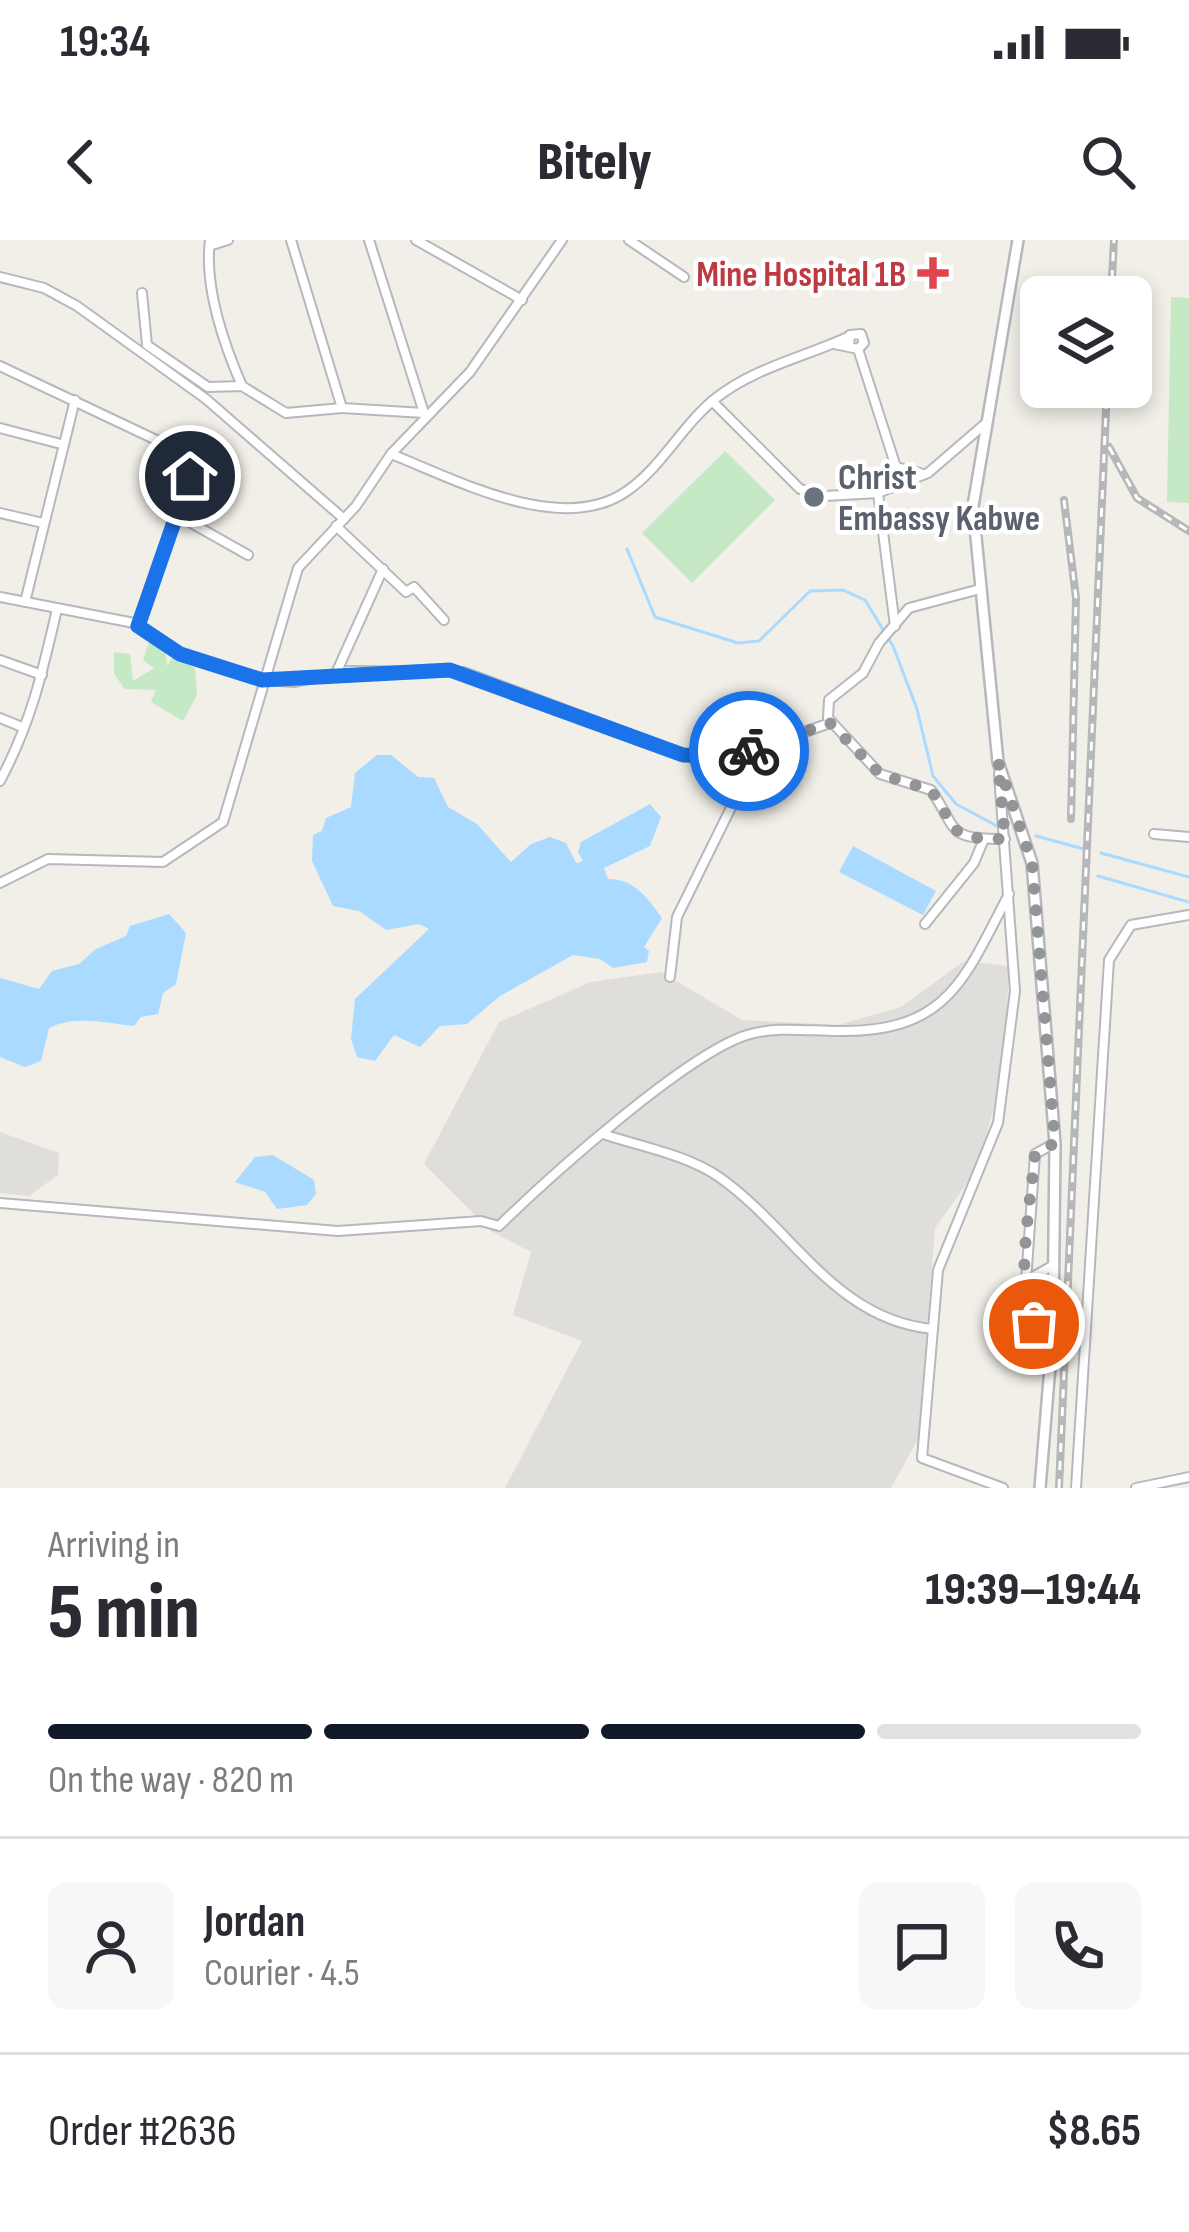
<!DOCTYPE html>
<html lang="en">
<head>
<meta charset="utf-8">
<style>
	:root { --surface:#fff; --page:#f7f7f7; --text:#2b2b33; --muted:#7c7c81; --line:#e1e1e2; --accent:#111827 }
	body { margin:0; font-family:"Sofia Sans Condensed",sans-serif; background:var(--page); color:var(--text); height:100vh; display:flex; flex-direction:column; font-size:45px; white-space:nowrap }
	* { box-sizing:border-box; margin:0 }
	p { font-size:39px; color:var(--muted) }
	.icon { flex:none; width:66px; height:66px; fill:none; stroke:currentColor; stroke-width:2; stroke-linecap:round; stroke-linejoin:round }
	.map { position:relative; height:1248px; overflow:hidden }
	.sheet { display:flex; flex-direction:column; background:var(--surface); flex:1 }
	.sheet>* { flex:none }
	.controls { position:absolute; left:1020px; top:36px; display:grid; gap:24px }
	.controls a { display:grid; place-items:center; width:132px; height:132px; border-radius:18px; background:var(--surface); box-shadow:0 6px 18px #0003; font-size:60px }
	.pin { position:absolute; display:grid; place-items:center; width:102px; height:102px; color:#fff; margin:-51px; border:6px solid #fff; border-radius:50%; box-shadow:0 3px 12px #0007 }
	.courier { position:absolute; display:grid; place-items:center; width:120px; height:120px; margin:-60px; border:9px solid #1a73e8; border-radius:50%; background:#fff; color:#222; box-shadow:0 3px 15px #0007 }
	.headline em { font-style:normal; font-weight:800 }
	.headline div { display:flex; flex-direction:column-reverse }
	.headline { display:flex; align-items:center; justify-content:space-between; height:204px; padding:0 48px }
	h1 { font-size:78px; font-weight:800; line-height:90px }
	.bar { display:grid; grid-template-columns:repeat(4,1fr); gap:18px 12px; align-content:center; height:144px; padding:0 48px }
	.bar i { height:15px; border-radius:9px; background:var(--line) }
	.bar .current { background:var(--accent) }
	.bar p { grid-column:span 4 }
	.line { display:flex; align-items:center; gap:30px; padding:0 48px; border-top:3px solid var(--line) }
	.line div { flex:1 }
	.round { display:grid; place-items:center; flex:none; width:126px; height:126px; border-radius:18px; background:var(--page) }
	.status { display:flex; justify-content:space-between; align-items:center; height:84px; padding:0 60px; background:var(--surface); direction:ltr }
	.status svg { height:33px; fill:currentColor }
	header { display:flex; justify-content:space-between; align-items:center; height:156px; padding:0 48px; background:var(--surface); font-size:54px; font-weight:800 }
	.map>svg:first-child { display:block }
</style>
</head>
<body>
<div class="status"><b>19:34</b><svg viewBox="0 0 49 12"><path d="M0 12V9h3v3zM5 12V6h3v6zM10 12V3h3v9zM15 12V0h3v12zM26 1h20v11H26zM47 4h2v5h-2z"/></svg></div>
<header><svg class="icon" aria-label="back" viewBox="0 0 24 24"><path d="M15 5l-7 7 7 7"/></svg>Bitely<svg class="icon" aria-label="search" viewBox="0 0 24 24"><circle cx="10" cy="10" r="6"/><path d="M15 15l6 6"/></svg></header>
<div class="map">
<svg width="1189" height="1248" viewBox="0 0 1189 1248">
	<rect width="100%" height="100%" fill="#f1efe8"/>
	<g fill="#e0deda">
		<polygon points="964,721 1009,726 1004,831 977,929 935,988 918,1199 891,1248 505,1248 582,1101 513,1075 531,1012 491,991 424,924 499,782 591,742 661,732 742,780 838,785 901,767"/>
		<polygon points="0,892 59,913 58,935 29,956 0,953"/>
	</g>
	<g fill="#c5e8c5">
		<polygon points="1171,57 1189,58 1189,263 1167,262"/>
		<polygon points="725,211 775,260 692,343 642,293"/>
		<polygon points="149,402 165,408 167,426 173,417 195,428 197,455 183,481 151,462 156,450 125,449 114,434 114,412 130,414 133,441 154,428 143,420"/>
	</g>
	<g fill="#aadaff">
		<path d="M377,515H391L418,537L434,538L448,567L477,584L511,622L531,604L550,597L566,603L576,623L583,621L578,612L581,602L650,564L661,577L650,606L604,628L608,639C633,638 648,658 662,678L644,707L649,711L647,722L613,728L600,719L573,715L500,756L467,784L440,786L420,807L394,795L375,821L357,817L351,799L355,759L429,689L419,684L386,690L359,671L333,666L312,621L313,595L322,591L326,578L351,567L355,533Z"/>
		<polygon points="853,606 936,651 923,675 839,632"/>
		<path d="M169,674L186,693L176,744L163,753L158,774L141,777L134,786C105,783 76,775 49,788L41,821L25,827L0,817V738L39,749L52,731L79,724L96,709L126,696L130,686Z"/>
		<polygon points="273,915 314,940 316,954 307,965 277,969 265,952 235,942 255,917"/>
	</g>
	<g fill="none" stroke-linecap="round" stroke-linejoin="round">
		<g stroke="#aadaff" stroke-width="3">
			<polyline points="627,309 655,377 738,403 759,401 810,351 843,350 865,360 893,406 917,469 933,536 956,564 997,586"/>
			<polyline points="1036,596 1084,609"/>
			<polyline points="1101,613 1189,637"/>
			<polyline points="1098,636 1189,662"/>
		</g>
		<defs>
			<g id="minor">
				<path d="M210,0C204,46 222,100 242,146"/>
				<polyline points="291,0 342,168 424,173"/>
				<polyline points="369,0 425,176"/>
				<polyline points="416,0 522,60"/>
				<polyline points="629,0 684,37"/>
				<polyline points="212,5 228,0"/>
				<polyline points="0,37 44,48 77,66 206,159 344,279"/>
				<polyline points="142,53 147,105 208,147 242,146 286,173 342,168"/>
				<polyline points="834,104 858,109 864,103 861,94 850,95 849,106"/>
				<polyline points="858,109 896,227 920,233"/>
				<polyline points="0,126 188,215 189,235 138,385"/>
				<polyline points="712,161 800,249 825,256 878,253 928,233 986,183"/>
				<polyline points="0,188 61,204"/>
				<path d="M391,214C455,239 562,297 627,251C662,227 682,185 716,158C754,128 804,117 848,97"/>
				<polyline points="878,253 895,386"/>
				<polyline points="0,273 43,283"/>
				<polyline points="177,275 248,315"/>
				<polyline points="336,286 406,352 414,347 444,380"/>
				<path d="M980,349L909,368L879,403L863,433L829,460L828,478L880,534L931,550C959,591 945,599 1005,599"/>
				<polyline points="0,357 134,383 180,414 262,440 295,442 348,431 464,432 694,518 736,516 830,483"/>
				<polyline points="25,362 75,160"/>
				<polyline points="0,420 42,435"/>
				<polyline points="337,431 383,329"/>
				<polyline points="0,478 22,487"/>
				<polyline points="999,534 1015,751 998,883 938,1030 922,1218 1003,1248"/>
				<path d="M0,541C31,483 42,434 57,369"/>
				<polyline points="1154,594 1189,597"/>
				<polyline points="0,643 48,619 163,622 223,582 298,328 356,266 391,214 470,132 562,0"/>
				<polyline points="925,684 974,623 984,599"/>
				<polyline points="670,737 677,677 755,519 753,510"/>
				<path d="M606,895C643,907 687,915 719,937C793,989 834,1079 932,1089"/>
				<path d="M0,963L338,991L481,981L499,986C548,938 686,814 747,795C776,786 809,791 838,791C949,793 965,737 1009,654"/>
				<polyline points="1027,1040 1054,1025"/>
				<polyline points="1053,1090 1028,1078 1026,1041 1035,914 1055,903"/>
				<polyline points="1076,1248 1109,720 1131,685 1189,675"/>
				<polyline points="1136,1248 1189,1237"/>
			</g>
			<polyline id="tertiary" points="1018,0 973,266 998,522 1032,623 1055,903 1053,1090 1040,1248"/>
		</defs>
		<use href="#minor" stroke="#b5b8bc" stroke-width="12"/>
		<use href="#tertiary" stroke="#b5b8bc" stroke-width="14"/>
		<use href="#minor" stroke="#fff" stroke-width="8"/>
		<use href="#tertiary" stroke="#fff" stroke-width="9"/>
		<defs>
			<g id="rail">
				<polyline points="1111,57 1114,0"/>
				<polyline points="1109,207 1137,258 1189,291"/>
				<polyline points="1064,260 1076,358 1071,579"/>
				<polyline points="1059,1248 1107,147"/>
			</g>
		</defs>
		<use href="#rail" stroke="#b6b7b8" stroke-width="8"/>
		<use href="#rail" stroke="#fff" stroke-width="3" stroke-dasharray="9" stroke-linecap="butt"/>
	</g>
	<g fill="none" stroke-linecap="round" stroke-linejoin="round">
		<path stroke="#929495" stroke-width="12" stroke-dasharray="0 21.6" d="M749,511L830,483L880,534L931,550C959,591 945,599 1005,599L998,522L1032,623L1055,903L1035,914C1032,951 1013,1057 1034,1084"/>
		<polyline stroke="#1a73e8" stroke-width="15" points="190,236 138,386 180,414 262,440 450,430 683,515 736,516 749,511"/>
	</g>
	<path fill="#e0444e" stroke="#fff" stroke-width="4.5" d="M927 15h12v12h12v12h-12v12h-12v-12h-12v-12h12z"/>
	<circle fill="#6b7280" stroke="#fff" stroke-width="4.5" cx="814" cy="257" r="12"/>
	<g text-anchor="middle" stroke-width="9" stroke-linejoin="round" paint-order="stroke">
		<g font-size="36" font-weight="bold" fill="#be3a42" stroke="#fff" text-anchor="end">
			<text x="906" y="46">Mine Hospital 1B</text>
		</g>
		<g font-size="36" font-weight="bold" fill="#5b616d" stroke="#fff" text-anchor="start">
			<text x="838" y="249">Christ<tspan x="838" dy="41">Embassy Kabwe</tspan></text>
		</g>
	</g>
</svg>
<div class="controls">
<a><svg class="icon" aria-label="layers" viewBox="0 0 24 24"><path d="M12 4l9 5-9 5-9-5zM3 14l9 5 9-5"/></svg></a>
</div>
<div class="pin" style="left:1034px;top:1084px;background:#ea580c"><svg class="icon" aria-label="bag" viewBox="0 0 24 24"><path d="M5 8h14l-1 12H6zM9 8a3 3 0 0 1 6 0"/></svg></div>
<div class="pin" style="left:190px;top:236px;background:#1f2937"><svg class="icon" aria-label="home" viewBox="0 0 24 24"><path d="M3 11l9-7 9 7M6 9v11h12V9"/></svg></div>
<div class="courier" style="left:749px;top:511px"><svg class="icon" aria-label="bike" viewBox="0 0 24 24"><circle cx="6" cy="16" r="4"/><circle cx="18" cy="16" r="4"/><path d="M6 16l4-8h5l3 8M10 8l3 8H6M13 5h3"/></svg></div>
</div>
<section class="sheet">
<div class="headline"><div><h1>5 min</h1><p>Arriving in</p></div><em>19:39–19:44</em></div>
<div class="bar"><i class="current"></i><i class="current"></i><i class="current"></i><i></i><p>On the way · 820 m</p></div>
<div class="line" style="height:216px"><a class="round"><svg class="icon" aria-label="person" viewBox="0 0 24 24"><circle cx="12" cy="8" r="4"/><path d="M4 21q1-7 8-7t8 7"/></svg></a><div><b>Jordan</b><p>Courier · 4.5</p></div><a class="round"><svg class="icon" aria-label="chat" viewBox="0 0 24 24"><path d="M4 5h16v11H9l-5 4z"/></svg></a><a class="round"><svg class="icon" aria-label="phone" viewBox="0 0 24 24"><path d="M5 4h4l2 5-3 2q2 4 5 5l2-3 5 2v4C11 20 4 13 5 4z"/></svg></a></div>
<div class="line" style="height:156px"><div>Order #2636</div><b>$8.65</b></div>
</section>
</body>
</html>
